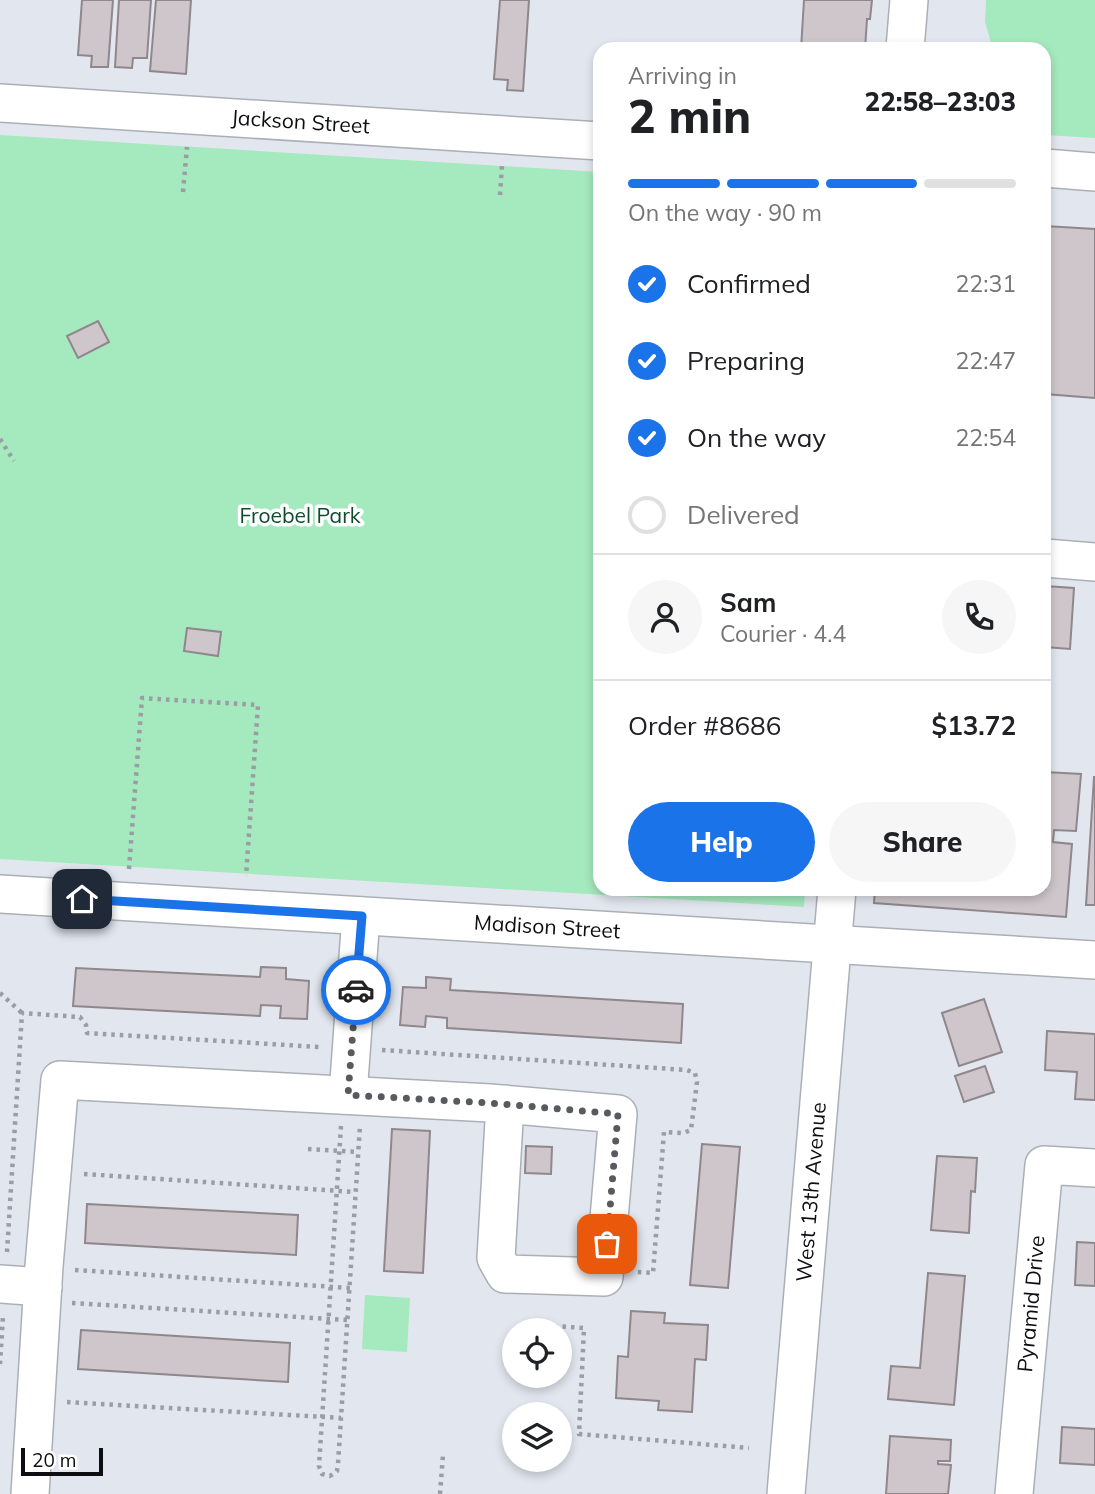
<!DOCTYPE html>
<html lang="en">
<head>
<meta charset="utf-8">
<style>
	:root { --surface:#fff; --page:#f6f6f6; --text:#202124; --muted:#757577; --line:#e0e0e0; --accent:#1a73e8 }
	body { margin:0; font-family:Mulish,sans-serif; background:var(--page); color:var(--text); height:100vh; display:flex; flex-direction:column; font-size:26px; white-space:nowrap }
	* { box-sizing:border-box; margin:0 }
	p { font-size:23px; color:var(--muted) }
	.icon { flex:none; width:38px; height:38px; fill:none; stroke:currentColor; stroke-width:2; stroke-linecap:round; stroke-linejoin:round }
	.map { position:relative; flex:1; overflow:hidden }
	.side { position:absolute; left:593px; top:42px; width:458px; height:854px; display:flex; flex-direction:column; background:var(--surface); border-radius:21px; box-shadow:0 4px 10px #0003 }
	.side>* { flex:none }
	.controls { position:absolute; left:502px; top:1318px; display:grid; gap:14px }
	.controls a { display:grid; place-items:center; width:70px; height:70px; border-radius:50%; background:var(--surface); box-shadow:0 4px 10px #0003; font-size:35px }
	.scale { position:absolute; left:21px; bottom:18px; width:82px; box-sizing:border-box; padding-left:7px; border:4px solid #0d0e11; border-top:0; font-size:19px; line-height:24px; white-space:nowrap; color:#0d0e11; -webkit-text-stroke:5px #fff; paint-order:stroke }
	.pin { position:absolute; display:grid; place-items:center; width:60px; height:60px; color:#fff; margin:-30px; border-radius:14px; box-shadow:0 4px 10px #0006 }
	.courier { position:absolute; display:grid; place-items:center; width:70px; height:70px; margin:-35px; border:5px solid #1a73e8; border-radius:50%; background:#fff; color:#222; box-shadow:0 2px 9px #0007 }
	.overview em { font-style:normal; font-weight:800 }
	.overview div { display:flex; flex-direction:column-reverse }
	.overview { display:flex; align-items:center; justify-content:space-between; height:119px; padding:0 35px }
	h1 { font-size:46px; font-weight:800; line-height:52px }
	.bar { display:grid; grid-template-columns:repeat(4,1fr); gap:10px 7px; align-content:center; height:84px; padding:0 35px }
	.bar i { height:9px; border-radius:5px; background:var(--line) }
	.bar .active { background:var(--accent) }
	.bar p { grid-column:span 4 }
	.line { display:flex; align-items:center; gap:18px; padding:0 35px; border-top:2px solid var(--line) }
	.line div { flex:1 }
	.round { display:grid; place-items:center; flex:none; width:74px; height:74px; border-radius:37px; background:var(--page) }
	ol { padding:0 35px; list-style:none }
	li { display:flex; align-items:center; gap:21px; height:77px }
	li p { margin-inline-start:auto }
	li .icon { padding:7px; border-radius:50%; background:var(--accent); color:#fff; stroke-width:4 }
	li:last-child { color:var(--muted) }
	li i { width:38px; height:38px; border:4px solid var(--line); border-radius:50% }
	.cta { display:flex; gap:14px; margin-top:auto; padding:14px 35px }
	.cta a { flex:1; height:80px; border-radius:42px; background:var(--accent); color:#fff; font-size:28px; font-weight:800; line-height:80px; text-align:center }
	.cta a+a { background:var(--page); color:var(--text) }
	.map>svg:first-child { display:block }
</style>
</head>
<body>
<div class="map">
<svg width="1095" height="1494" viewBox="0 0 1095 1494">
	<rect width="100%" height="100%" fill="#e2e7ef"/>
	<g fill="#a5e9be">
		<polygon points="986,0 1095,0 1095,138 1045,135 1045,49 993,49 985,22"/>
		<polygon points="0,135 600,172 600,889 805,889 804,907 0,859"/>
		<polygon points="365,1295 410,1298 407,1352 362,1349"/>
	</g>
	<g fill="#cec6cb" stroke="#8f878c" stroke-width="2">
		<polygon points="82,0 113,0 108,67 91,67 92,56 78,55"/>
		<polygon points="119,0 151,0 147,58 133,58 132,68 115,67"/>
		<polygon points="156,0 191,0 186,74 150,71"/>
		<polygon points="500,0 529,0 523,91 507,90 508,80 494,79"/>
		<polygon points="804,0 872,0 870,19 867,19 865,49 801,49"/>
		<polygon points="1045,226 1095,229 1095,398 1045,394"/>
		<polygon points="98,321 109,342 78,358 67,336"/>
		<polygon points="1045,586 1074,588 1070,649 1045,647"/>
		<polygon points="187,628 221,632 218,656 184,651"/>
		<polygon points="1045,772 1081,774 1076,831 1054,830 1053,842 1072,844 1066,917 874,903 875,889 1045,889"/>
		<polygon points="1094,777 1095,777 1095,905 1086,905"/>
		<polygon points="261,967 286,968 286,979 309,981 307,1019 280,1018 281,1006 261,1005 260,1016 73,1006 76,968 260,977"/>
		<polygon points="426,977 451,979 450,990 683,1004 681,1043 447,1028 447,1018 426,1016 425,1027 400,1025 403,987 426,988"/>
		<polygon points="984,999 1002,1052 959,1066 942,1013"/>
		<polygon points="1047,1031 1095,1034 1095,1100 1075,1099 1077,1072 1045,1070"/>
		<polygon points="985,1066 994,1092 964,1102 955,1076"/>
		<polygon points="392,1129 430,1131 423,1273 384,1271"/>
		<polygon points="702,1144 740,1147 728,1288 690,1285"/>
		<polygon points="526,1146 552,1147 551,1174 525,1173"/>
		<polygon points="937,1156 977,1158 975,1192 971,1191 969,1233 931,1230"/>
		<polygon points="87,1204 298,1215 296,1255 85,1243"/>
		<polygon points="1077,1242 1095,1243 1095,1286 1075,1285"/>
		<polygon points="928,1273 965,1276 954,1405 888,1399 891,1366 920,1368"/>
		<polygon points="631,1311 665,1313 664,1323 708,1325 706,1360 695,1359 692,1412 658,1410 659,1401 616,1398 618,1356 628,1357"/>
		<polygon points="81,1330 290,1343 288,1382 78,1369"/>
		<polygon points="1062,1427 1095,1429 1095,1465 1060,1463"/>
		<polygon points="890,1436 951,1440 950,1461 938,1461 938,1464 951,1465 948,1494 886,1494"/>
	</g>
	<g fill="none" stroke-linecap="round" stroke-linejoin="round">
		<defs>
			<g id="minor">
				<polyline points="905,49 909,0"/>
				<path id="s1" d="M0,103L600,141"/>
				<polyline points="1045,168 1095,172"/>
				<polyline points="1045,558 1095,562"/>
				<path id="s2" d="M0,894L1095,960"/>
				<polyline points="348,1095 361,916"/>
				<polyline points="0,1284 43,1287"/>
				<polyline points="30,1494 44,1266 60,1080 490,1103 618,1114 604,1277 505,1274 496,1258 505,1104"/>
				<path id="s3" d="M786,1494L837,889"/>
				<path id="s4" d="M1014,1494L1044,1165L1095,1168"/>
			</g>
		</defs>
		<use href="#minor" stroke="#abafb6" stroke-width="40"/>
		<g stroke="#9a9da4" stroke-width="4.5" stroke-dasharray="3.5 5" stroke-linecap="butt">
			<polyline points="183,192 187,147"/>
			<polyline points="500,195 502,165"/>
			<polyline points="0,439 14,461"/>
			<polyline points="129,869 142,698 258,705 246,876"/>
			<polyline points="0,993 22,1013"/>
			<polyline points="382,1050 687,1070 695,1073 697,1082 691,1130 683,1133 664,1132 653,1273 636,1272"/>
			<polyline points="341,1126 319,1466 322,1474 330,1476 337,1471 338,1464 360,1126"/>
			<polyline points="308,1149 358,1152"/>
			<polyline points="84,1174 355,1192"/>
			<polyline points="7,1252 22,1013 80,1017 86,1025 87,1033 320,1047"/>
			<polyline points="75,1270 350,1288"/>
			<polyline points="72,1303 347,1320"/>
			<polyline points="554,1326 584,1328 579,1434 749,1448"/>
			<polyline points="0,1364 3,1316"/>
			<polyline points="67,1402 341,1418"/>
			<polyline points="440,1494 443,1455"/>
		</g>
		<use href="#minor" stroke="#fff" stroke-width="37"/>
	</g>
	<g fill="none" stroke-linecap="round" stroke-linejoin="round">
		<polyline stroke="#585a5f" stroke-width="7" stroke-dasharray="0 12.6" points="356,990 348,1095 490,1103 618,1114 607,1244"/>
		<polyline stroke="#1a73e8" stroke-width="9" points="82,899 362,916 356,990"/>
	</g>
	<g text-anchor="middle" stroke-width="7" stroke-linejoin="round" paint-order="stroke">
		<g font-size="21" fill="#0d0e11" stroke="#fff">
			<text dy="7" stroke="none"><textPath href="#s1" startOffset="301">Jackson Street</textPath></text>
			<text dy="7" stroke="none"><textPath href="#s2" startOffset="548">Madison Street</textPath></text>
			<text dy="7" stroke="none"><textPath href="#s3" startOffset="303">West 13th Avenue</textPath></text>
			<text dy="7" stroke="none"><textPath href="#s4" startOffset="191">Pyramid Drive</textPath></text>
		</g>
		<g font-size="21" fill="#0e4c2d" stroke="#fff">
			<text x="300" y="523">Froebel Park</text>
		</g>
	</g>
</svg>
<div class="controls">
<a><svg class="icon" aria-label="locate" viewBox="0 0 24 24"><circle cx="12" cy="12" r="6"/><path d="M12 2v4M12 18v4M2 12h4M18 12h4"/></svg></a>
<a><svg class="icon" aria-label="layers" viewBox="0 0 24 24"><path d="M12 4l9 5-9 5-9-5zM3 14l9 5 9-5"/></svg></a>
</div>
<div class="scale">20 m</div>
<div class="pin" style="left:607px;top:1244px;background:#ea580c"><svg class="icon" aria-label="bag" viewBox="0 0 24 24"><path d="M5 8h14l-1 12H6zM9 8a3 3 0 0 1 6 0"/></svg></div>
<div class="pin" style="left:82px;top:899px;background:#1f2937"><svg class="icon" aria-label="home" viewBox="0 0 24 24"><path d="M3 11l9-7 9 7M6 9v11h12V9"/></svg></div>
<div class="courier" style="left:356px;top:990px"><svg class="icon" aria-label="car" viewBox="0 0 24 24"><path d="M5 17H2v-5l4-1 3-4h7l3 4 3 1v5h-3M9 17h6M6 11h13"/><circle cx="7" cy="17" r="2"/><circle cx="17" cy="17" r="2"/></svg></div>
<section class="side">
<div class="overview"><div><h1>2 min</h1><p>Arriving in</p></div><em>22:58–23:03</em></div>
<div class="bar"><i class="active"></i><i class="active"></i><i class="active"></i><i></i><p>On the way · 90 m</p></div>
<ol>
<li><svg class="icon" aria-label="check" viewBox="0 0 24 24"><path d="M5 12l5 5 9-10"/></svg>Confirmed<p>22:31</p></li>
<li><svg class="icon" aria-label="check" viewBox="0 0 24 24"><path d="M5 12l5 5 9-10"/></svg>Preparing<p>22:47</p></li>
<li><svg class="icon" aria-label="check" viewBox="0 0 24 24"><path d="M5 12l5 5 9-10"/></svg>On the way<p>22:54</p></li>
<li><i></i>Delivered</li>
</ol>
<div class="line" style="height:126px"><a class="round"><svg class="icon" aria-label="person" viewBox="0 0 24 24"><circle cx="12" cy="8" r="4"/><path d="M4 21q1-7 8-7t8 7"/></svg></a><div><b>Sam</b><p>Courier · 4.4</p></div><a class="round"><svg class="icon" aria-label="phone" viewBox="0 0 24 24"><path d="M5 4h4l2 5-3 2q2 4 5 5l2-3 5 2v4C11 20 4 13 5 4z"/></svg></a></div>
<div class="line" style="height:91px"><div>Order #8686</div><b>$13.72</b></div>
<div class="cta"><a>Help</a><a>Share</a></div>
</section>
</div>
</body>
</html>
